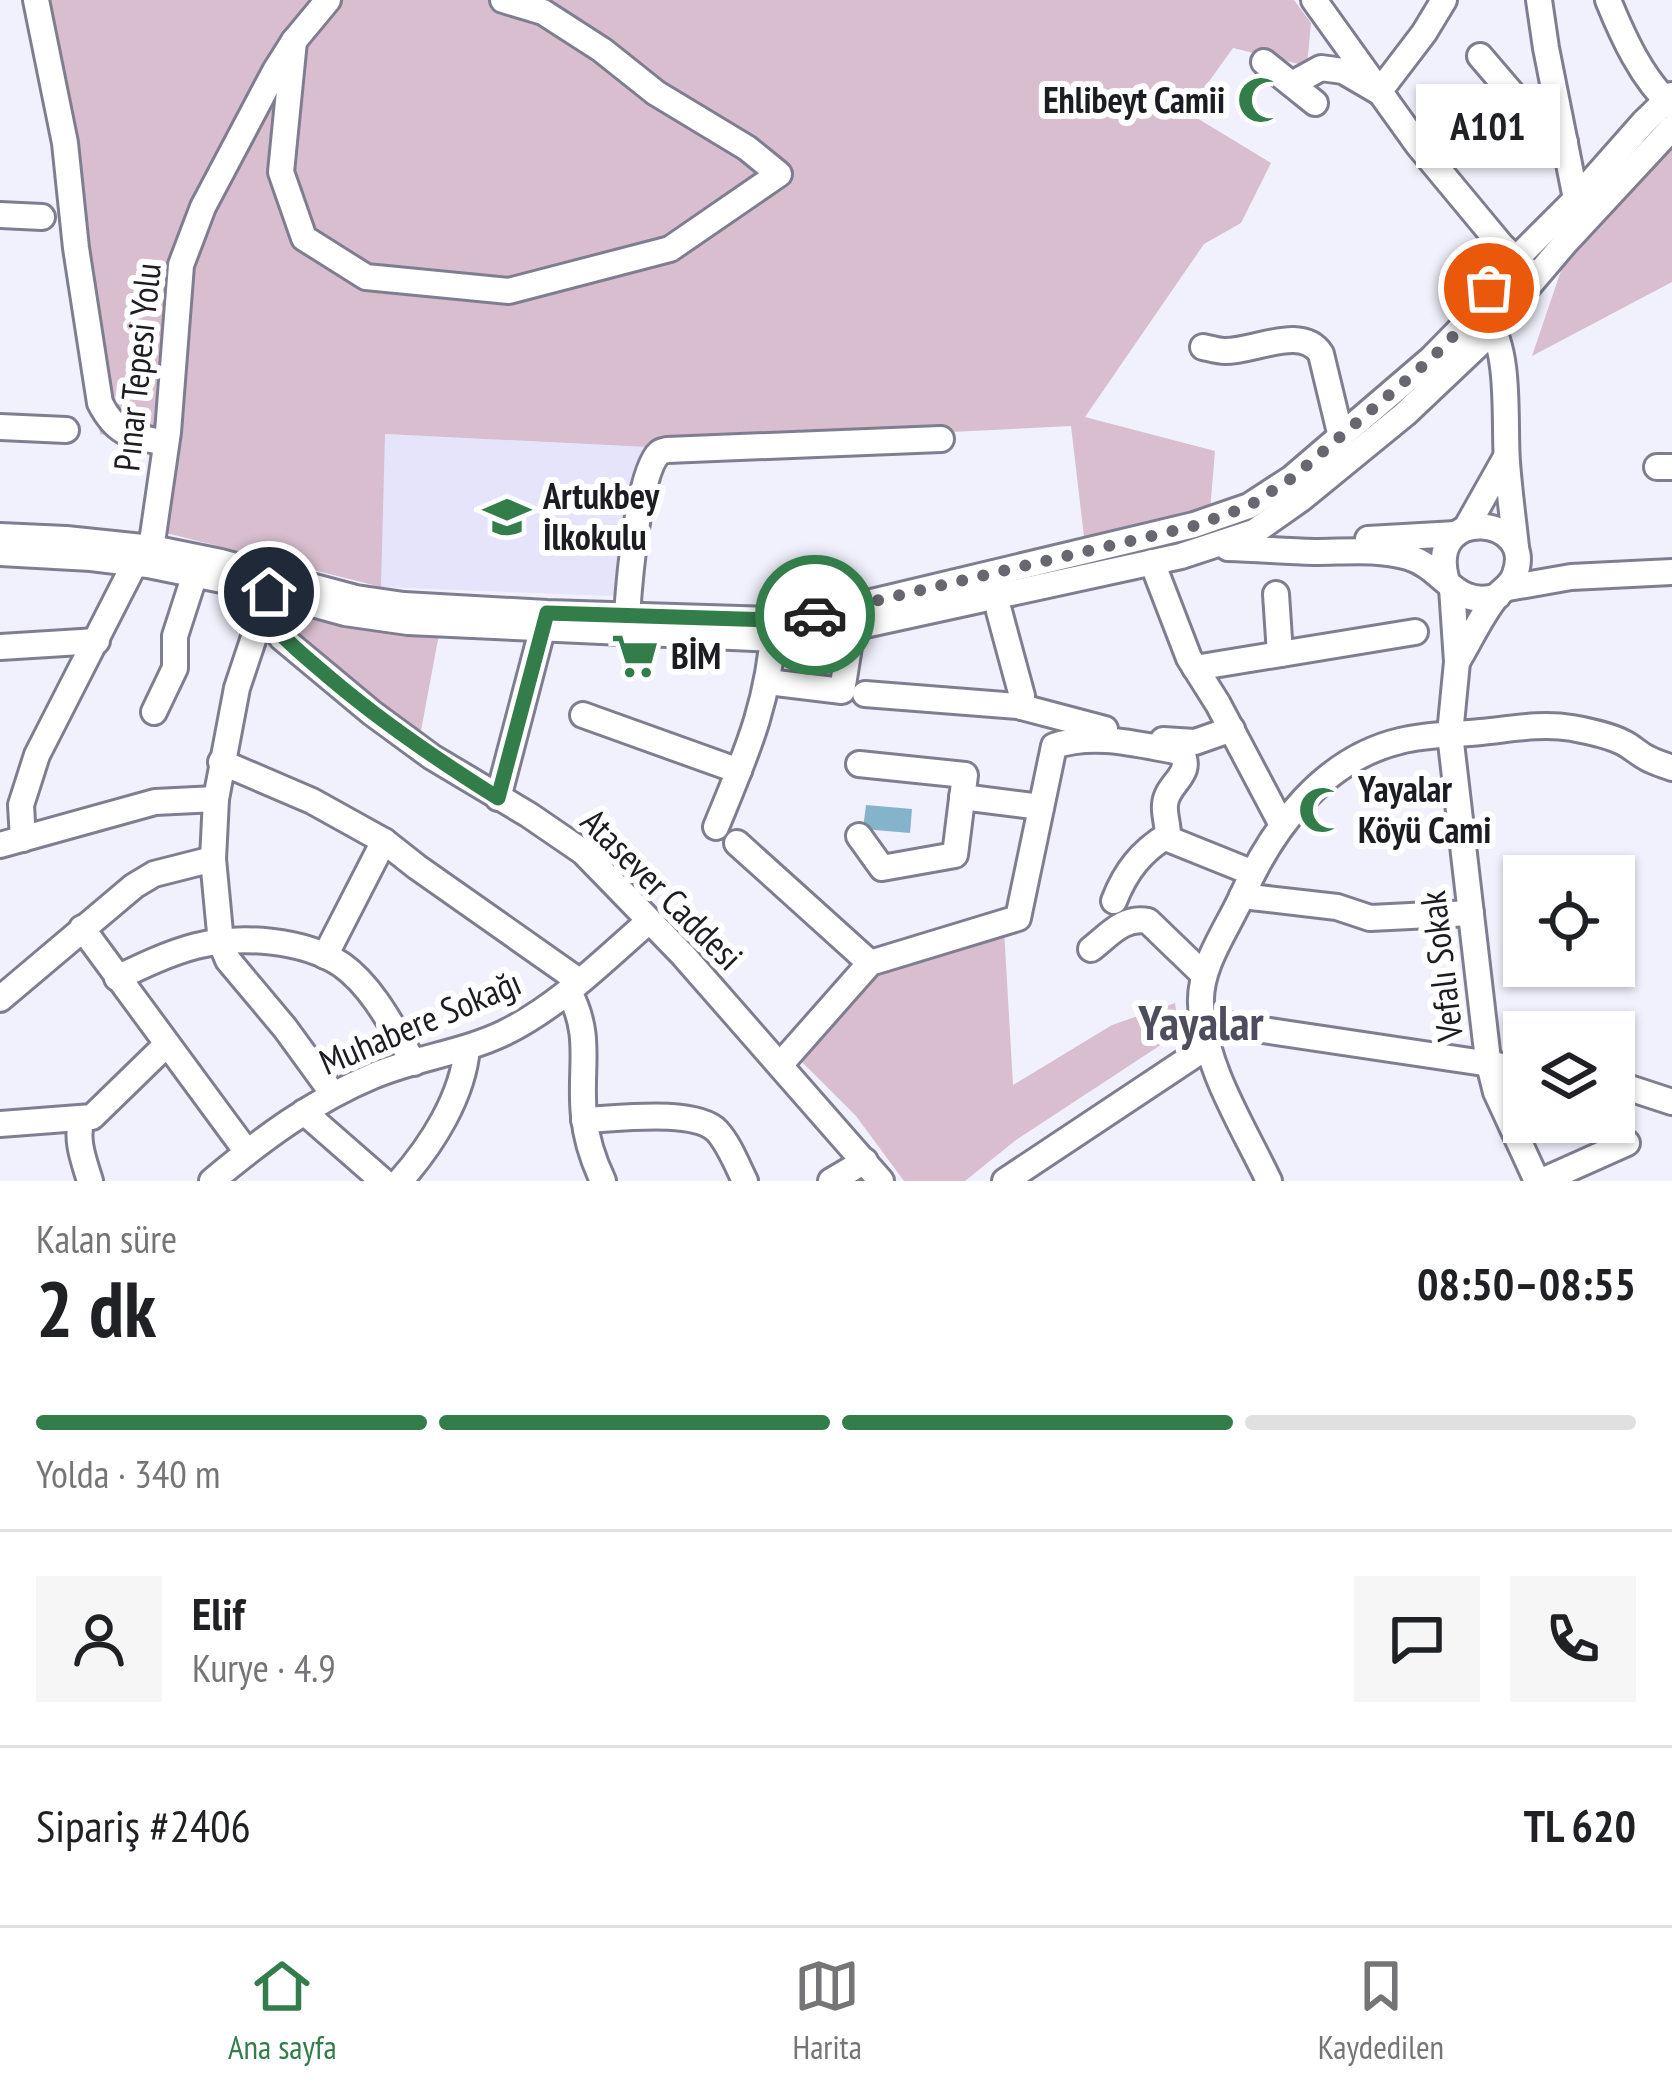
<!DOCTYPE html>
<html lang="tr">
<head>
<meta charset="utf-8">
<style>
	:root { --surface:#fff; --page:#f6f6f6; --text:#202124; --muted:#757577; --line:#e0e0e0; --accent:#337d4b }
	body { margin:0; font-family:"PT Sans Narrow",sans-serif; background:var(--page); color:var(--text); height:100vh; display:flex; flex-direction:column; font-size:45px; white-space:nowrap }
	* { box-sizing:border-box; margin:0 }
	p { font-size:39px; color:var(--muted) }
	.icon { flex:none; width:66px; height:66px; fill:none; stroke:currentColor; stroke-width:2; stroke-linecap:round; stroke-linejoin:round }
	.map { position:relative; height:1181px; overflow:hidden }
	.sheet { display:flex; flex-direction:column; background:var(--surface); flex:1 }
	.sheet>* { flex:none }
	.tools { position:absolute; left:1503px; top:855px; display:grid; gap:24px }
	.tools a { display:grid; place-items:center; width:132px; height:132px; border-radius:0px; background:var(--surface); box-shadow:0 3px 9px #0004; font-size:60px }
	.pin { position:absolute; display:grid; place-items:center; width:102px; height:102px; color:#fff; margin:-51px; border:6px solid #fff; border-radius:50%; box-shadow:0 3px 12px #0007 }
	.courier { position:absolute; display:grid; place-items:center; width:120px; height:120px; margin:-60px; border:9px solid #337d4b; border-radius:50%; background:#fff; color:#222; box-shadow:0 3px 15px #0007 }
	.bubble { position:absolute; height:84px; border-radius:0px; background:var(--surface); box-shadow:0 3px 9px #0004; font-size:39px; font-weight:800; line-height:84px; text-align:center }
	.headline em { font-style:normal; font-weight:800 }
	.headline div { display:flex; flex-direction:column-reverse }
	.headline { display:flex; align-items:center; justify-content:space-between; height:204px; padding:0 36px }
	h1 { font-size:78px; font-weight:800; line-height:90px }
	.bar { display:grid; grid-template-columns:repeat(4,1fr); gap:18px 12px; align-content:center; height:144px; padding:0 36px }
	.bar i { height:15px; border-radius:9px; background:var(--line) }
	.bar .on { background:var(--accent) }
	.bar p { grid-column:span 4 }
	.line { display:flex; align-items:center; gap:30px; padding:0 36px; border-top:3px solid var(--line) }
	.line div { flex:1 }
	.round { display:grid; place-items:center; flex:none; width:126px; height:126px; border-radius:0px; background:var(--page) }
	.dock { display:flex; justify-content:space-around; align-items:center; height:168px; border-top:3px solid var(--line); background:var(--surface); font-size:33px; color:var(--muted) }
	.dock a { display:grid; justify-items:center; gap:6px }
	.dock .on { color:var(--accent) }
	.map>svg:first-child { display:block }
</style>
</head>
<body>
<div class="map">
<svg width="1672" height="1181" viewBox="0 0 1672 1181">
	<rect width="100%" height="100%" fill="#f1f1fd"/>
	<polygon fill="#e5e4fa" points="384,434 647,447 613,596 381,587"/>
	<g fill="#d8bece">
		<polygon points="32,0 1294,0 1311,23 1307,66 1233,48 1187,112 1271,163 1241,223 1204,244 1085,417 1215,451 1210,511 1084,537 1071,426 647,447 385,434 381,587 170,534 141,533 156,446 100,434"/>
		<polygon points="1672,142 1672,282 1532,356 1567,253"/>
		<polygon points="296,617 439,634 420,736 288,631 290,620"/>
		<polygon points="1004,929 1013,1085 1112,1025 1175,1003 1179,1033 1016,1140 965,1181 904,1181 856,1116 796,1056 882,965"/>
	</g>
	<polygon fill="#85b3cc" points="866,805 912,809 910,833 863,829"/>
	<g fill="none" stroke-linecap="round" stroke-linejoin="round">
		<defs>
			<g id="minor">
				<path d="M36,0L65,143L76,248L100,403C117,436 132,436 166,443"/>
				<polyline points="1314,0 1418,145 1501,245 1528,271"/>
				<polyline points="1539,0 1546,48 1576,199"/>
				<path d="M1608,0C1623,37 1642,79 1672,106"/>
				<polyline points="294,41 281,172 304,238 366,277 509,291 670,249 779,174 747,148 656,93 602,50 543,12 503,0"/>
				<polyline points="1480,56 1545,132 1565,142"/>
				<polyline points="1264,62 1315,103"/>
				<polyline points="1292,84 1321,68 1343,71 1379,92 1424,33 1444,0"/>
				<polyline points="0,215 42,217"/>
				<path d="M1488,322C1511,351 1504,425 1507,462C1509,490 1513,519 1516,547"/>
				<path d="M1203,347C1208,348 1219,351 1224,351C1253,352 1302,324 1321,354L1341,437"/>
				<polyline points="0,427 66,430"/>
				<polyline points="1657,467 1672,467"/>
				<polyline points="1466,528 1506,457"/>
				<polyline points="0,536 66,539 152,548 221,562 356,598 404,605 547,613 774,620 817,614 876,601 1194,525 1249,506 1292,478 1432,358 1478,311 1489,288 1515,260 1576,199 1644,122 1672,95"/>
				<polyline points="1368,539 1456,534"/>
				<path d="M1228,548C1257,549 1285,551 1314,552C1346,552 1376,548 1408,557C1445,568 1455,610 1498,596"/>
				<polyline points="0,553 91,558 148,565 232,582 345,613 408,622 773,639 837,631 1181,556 1254,532 1301,499 1405,414 1480,343 1565,243 1672,128"/>
				<polyline points="1152,562 1189,658 1218,704 1282,825"/>
				<polyline points="149,563 168,432 181,265 203,207 275,71 294,41 328,0"/>
				<path d="M1446,578C1427,504 1537,516 1515,574C1512,585 1504,588 1497,596C1481,615 1470,641 1457,662"/>
				<polyline points="1452,588 1457,662 1450,734 1488,1060 1496,1092 1537,1181"/>
				<polyline points="1508,588 1571,577 1672,572"/>
				<polyline points="269,592 262,613 282,638 372,713 432,757 529,815 583,852 683,955 881,1181"/>
				<polyline points="1276,594 1280,654"/>
				<polyline points="999,611 1022,696 1022,707"/>
				<polyline points="262,613 237,688 216,799 213,859 221,943 228,960 285,1028 333,1094"/>
				<path d="M627,615C629,585 638,472 659,453C661,451 664,451 667,450L941,439"/>
				<polyline points="0,647 97,641"/>
				<polyline points="1195,668 1415,632"/>
				<polyline points="768,682 842,691 852,628"/>
				<polyline points="865,694 1018,706 1105,729"/>
				<polyline points="154,712 175,668 175,636 195,574"/>
				<polyline points="583,715 739,771"/>
				<polyline points="1163,740 1195,742 1232,729"/>
				<polyline points="221,762 312,801 384,841 417,867 579,981"/>
				<polyline points="962,797 1041,807"/>
				<polyline points="498,798 546,615"/>
				<path d="M716,827C746,754 769,704 774,624"/>
				<polyline points="859,836 882,868 955,855 965,775 859,764"/>
				<polyline points="1166,838 1253,873"/>
				<polyline points="23,839 21,805 37,755 135,563"/>
				<polyline points="737,843 870,963"/>
				<polyline points="0,845 155,802 216,799"/>
				<polyline points="1242,896 1337,907 1370,918 1471,913"/>
				<polyline points="82,928 247,1152"/>
				<path d="M1091,949C1109,935 1124,916 1148,921L1204,975"/>
				<polyline points="325,956 384,841"/>
				<path d="M117,978C142,966 169,953 196,946C240,935 303,939 342,965C374,988 394,1030 414,1063"/>
				<path d="M569,992C593,1036 579,1069 584,1116C586,1137 594,1162 603,1181"/>
				<polyline points="0,999 134,886 154,874 213,859"/>
				<polyline points="1203,1021 1524,1069"/>
				<path d="M780,1065L870,963L1018,918L1054,746C1096,732 1139,745 1181,752C1195,775 1166,783 1165,805C1164,814 1168,825 1168,835C1142,851 1126,870 1114,901"/>
				<polyline points="1614,1083 1672,1102"/>
				<polyline points="304,1112 383,1181"/>
				<path d="M82,1119C75,1139 84,1161 90,1181"/>
				<path d="M584,1120C615,1119 695,1108 717,1131C729,1144 737,1165 745,1181"/>
				<polyline points="0,1124 92,1117 166,1045"/>
				<path d="M212,1181C261,1140 313,1101 373,1076C415,1058 462,1053 504,1033C559,1006 603,961 649,921"/>
				<path d="M400,1181C432,1145 463,1096 467,1048"/>
				<polyline points="831,1181 865,1161"/>
				<polyline points="1005,1181 1208,1046"/>
				<path d="M1269,1181C1243,1126 1204,1067 1201,1004C1199,966 1228,928 1243,894C1273,827 1324,759 1400,741C1426,734 1454,735 1481,732C1511,729 1541,723 1572,728C1588,731 1609,735 1624,743C1632,747 1639,754 1647,758C1654,762 1664,765 1672,768"/>
				<polyline points="1542,1181 1627,1143"/>
			</g>
		</defs>
		<use href="#minor" stroke="#7e7e90" stroke-width="30"/>
		<use href="#minor" stroke="#fff" stroke-width="24"/>
	</g>
	<g fill="none" stroke-linecap="round" stroke-linejoin="round">
		<polyline stroke="#67676f" stroke-width="12" stroke-dasharray="0 21.6" points="815,615 1194,526 1249,506 1292,478 1432,358 1478,311 1489,288"/>
		<path stroke="#337d4b" stroke-width="15" d="M269,592L262,613C282,638 305,657 330,678C383,723 439,761 498,798L547,613L774,620L815,615"/>
	</g>
	<defs>
		<symbol id="mosque-bare" viewBox="-9 -9 18 18"><path d="M3.5-4.9A6 6 0 1 0 3.5 4.9A5 5 0 1 1 3.5-4.9Z" fill="#337d4b" stroke="#fff" stroke-width="2.5" paint-order="stroke"/></symbol>
		<symbol id="school-bare" viewBox="-9 -9 18 18"><path d="M0-5L7-2L0 1L-7-2ZM-4 1L0 2.5L4 1V4Q0 6-4 4Z" fill="#337d4b" stroke="#fff" stroke-width="2.5" paint-order="stroke"/></symbol>
		<symbol id="supermarket-bare" viewBox="-9 -9 18 18"><path d="M-6-5.5h2.5l.6 2H6L4.5 2H-2.5L-4.4-4H-6ZM-1.5 3.2a1.3 1.3 0 1 0 .1 0ZM3 3.2a1.3 1.3 0 1 0 .1 0Z" fill="#337d4b" stroke="#fff" stroke-width="2.5" paint-order="stroke"/></symbol>
	</defs>
	<g fill-rule="evenodd">
		<use href="#mosque-bare" x="1228" y="67" width="66" height="66"/>
		<use href="#school-bare" x="474" y="484" width="66" height="66"/>
		<use href="#supermarket-bare" x="602" y="623" width="66" height="66"/>
		<use href="#mosque-bare" x="1289" y="777" width="66" height="66"/>
	</g>
	<g text-anchor="middle" stroke-width="12" stroke-linejoin="round" paint-order="stroke">
		<g font-size="36" font-weight="bold" fill="#1c1c23" stroke="#fff" text-anchor="start">
			<text x="1225" y="113" text-anchor="end">Ehlibeyt Camii</text>
			<text x="543" y="509">Artukbey<tspan x="543" dy="41">İlkokulu</tspan></text>
			<text x="671" y="669">BİM</text>
			<text x="1358" y="802">Yayalar<tspan x="1358" dy="41">Köyü Cami</tspan></text>
		</g>
		<g font-size="36" fill="#1c1c23" stroke="#fff">
			<text transform="translate(137 367) rotate(-84)" y="13">Pınar Tepesi Yolu</text>
			<text transform="translate(662 889) rotate(45)" y="13">Atasever Caddesi</text>
			<text transform="translate(1441 966) rotate(-97)" y="13">Vefalı Sokak</text>
			<text transform="translate(420 1022) rotate(-23)" y="13">Muhabere Sokağı</text>
		</g>
		<g font-size="48" font-weight="bold" fill="#4d4d5d" stroke="#fff">
			<text x="1201" y="1040">Yayalar</text>
		</g>
	</g>
</svg>
<div class="tools">
<a><svg class="icon" aria-label="locate" viewBox="0 0 24 24"><circle cx="12" cy="12" r="6"/><path d="M12 2v4M12 18v4M2 12h4M18 12h4"/></svg></a>
<a><svg class="icon" aria-label="layers" viewBox="0 0 24 24"><path d="M12 4l9 5-9 5-9-5zM3 14l9 5 9-5"/></svg></a>
</div>
<div class="pin" style="left:1489px;top:288px;background:#ea580c"><svg class="icon" aria-label="bag" viewBox="0 0 24 24"><path d="M5 8h14l-1 12H6zM9 8a3 3 0 0 1 6 0"/></svg></div>
<div class="pin" style="left:269px;top:592px;background:#1f2937"><svg class="icon" aria-label="home" viewBox="0 0 24 24"><path d="M3 11l9-7 9 7M6 9v11h12V9"/></svg></div>
<div class="courier" style="left:815px;top:615px"><svg class="icon" aria-label="car" viewBox="0 0 24 24"><path d="M5 17H2v-5l4-1 3-4h7l3 4 3 1v5h-3M9 17h6M6 11h13"/><circle cx="7" cy="17" r="2"/><circle cx="17" cy="17" r="2"/></svg></div>
<div class="bubble" style="left:1416px;top:84px;width:144px">A101</div>
</div>
<section class="sheet">
<div class="headline"><div><h1>2 dk</h1><p>Kalan süre</p></div><em>08:50–08:55</em></div>
<div class="bar"><i class="on"></i><i class="on"></i><i class="on"></i><i></i><p>Yolda · 340 m</p></div>
<div class="line" style="height:216px"><a class="round"><svg class="icon" aria-label="person" viewBox="0 0 24 24"><circle cx="12" cy="8" r="4"/><path d="M4 21q1-7 8-7t8 7"/></svg></a><div><b>Elif</b><p>Kurye · 4.9</p></div><a class="round"><svg class="icon" aria-label="chat" viewBox="0 0 24 24"><path d="M4 5h16v11H9l-5 4z"/></svg></a><a class="round"><svg class="icon" aria-label="phone" viewBox="0 0 24 24"><path d="M5 4h4l2 5-3 2q2 4 5 5l2-3 5 2v4C11 20 4 13 5 4z"/></svg></a></div>
<div class="line" style="height:156px"><div>Sipariş #2406</div><b>TL 620</b></div>
</section>
<nav class="dock">
<a class="on"><svg class="icon" aria-label="home" viewBox="0 0 24 24"><path d="M3 11l9-7 9 7M6 9v11h12V9"/></svg>Ana sayfa</a>
<a><svg class="icon" aria-label="map" viewBox="0 0 24 24"><path d="M3 6l6-2 6 2 6-2v14l-6 2-6-2-6 2zM9 4v14M15 6v14"/></svg>Harita</a>
<a><svg class="icon" aria-label="saved" viewBox="0 0 24 24"><path d="M7 4h10v16l-5-4-5 4z"/></svg>Kaydedilen</a>
</nav>
</body>
</html>
